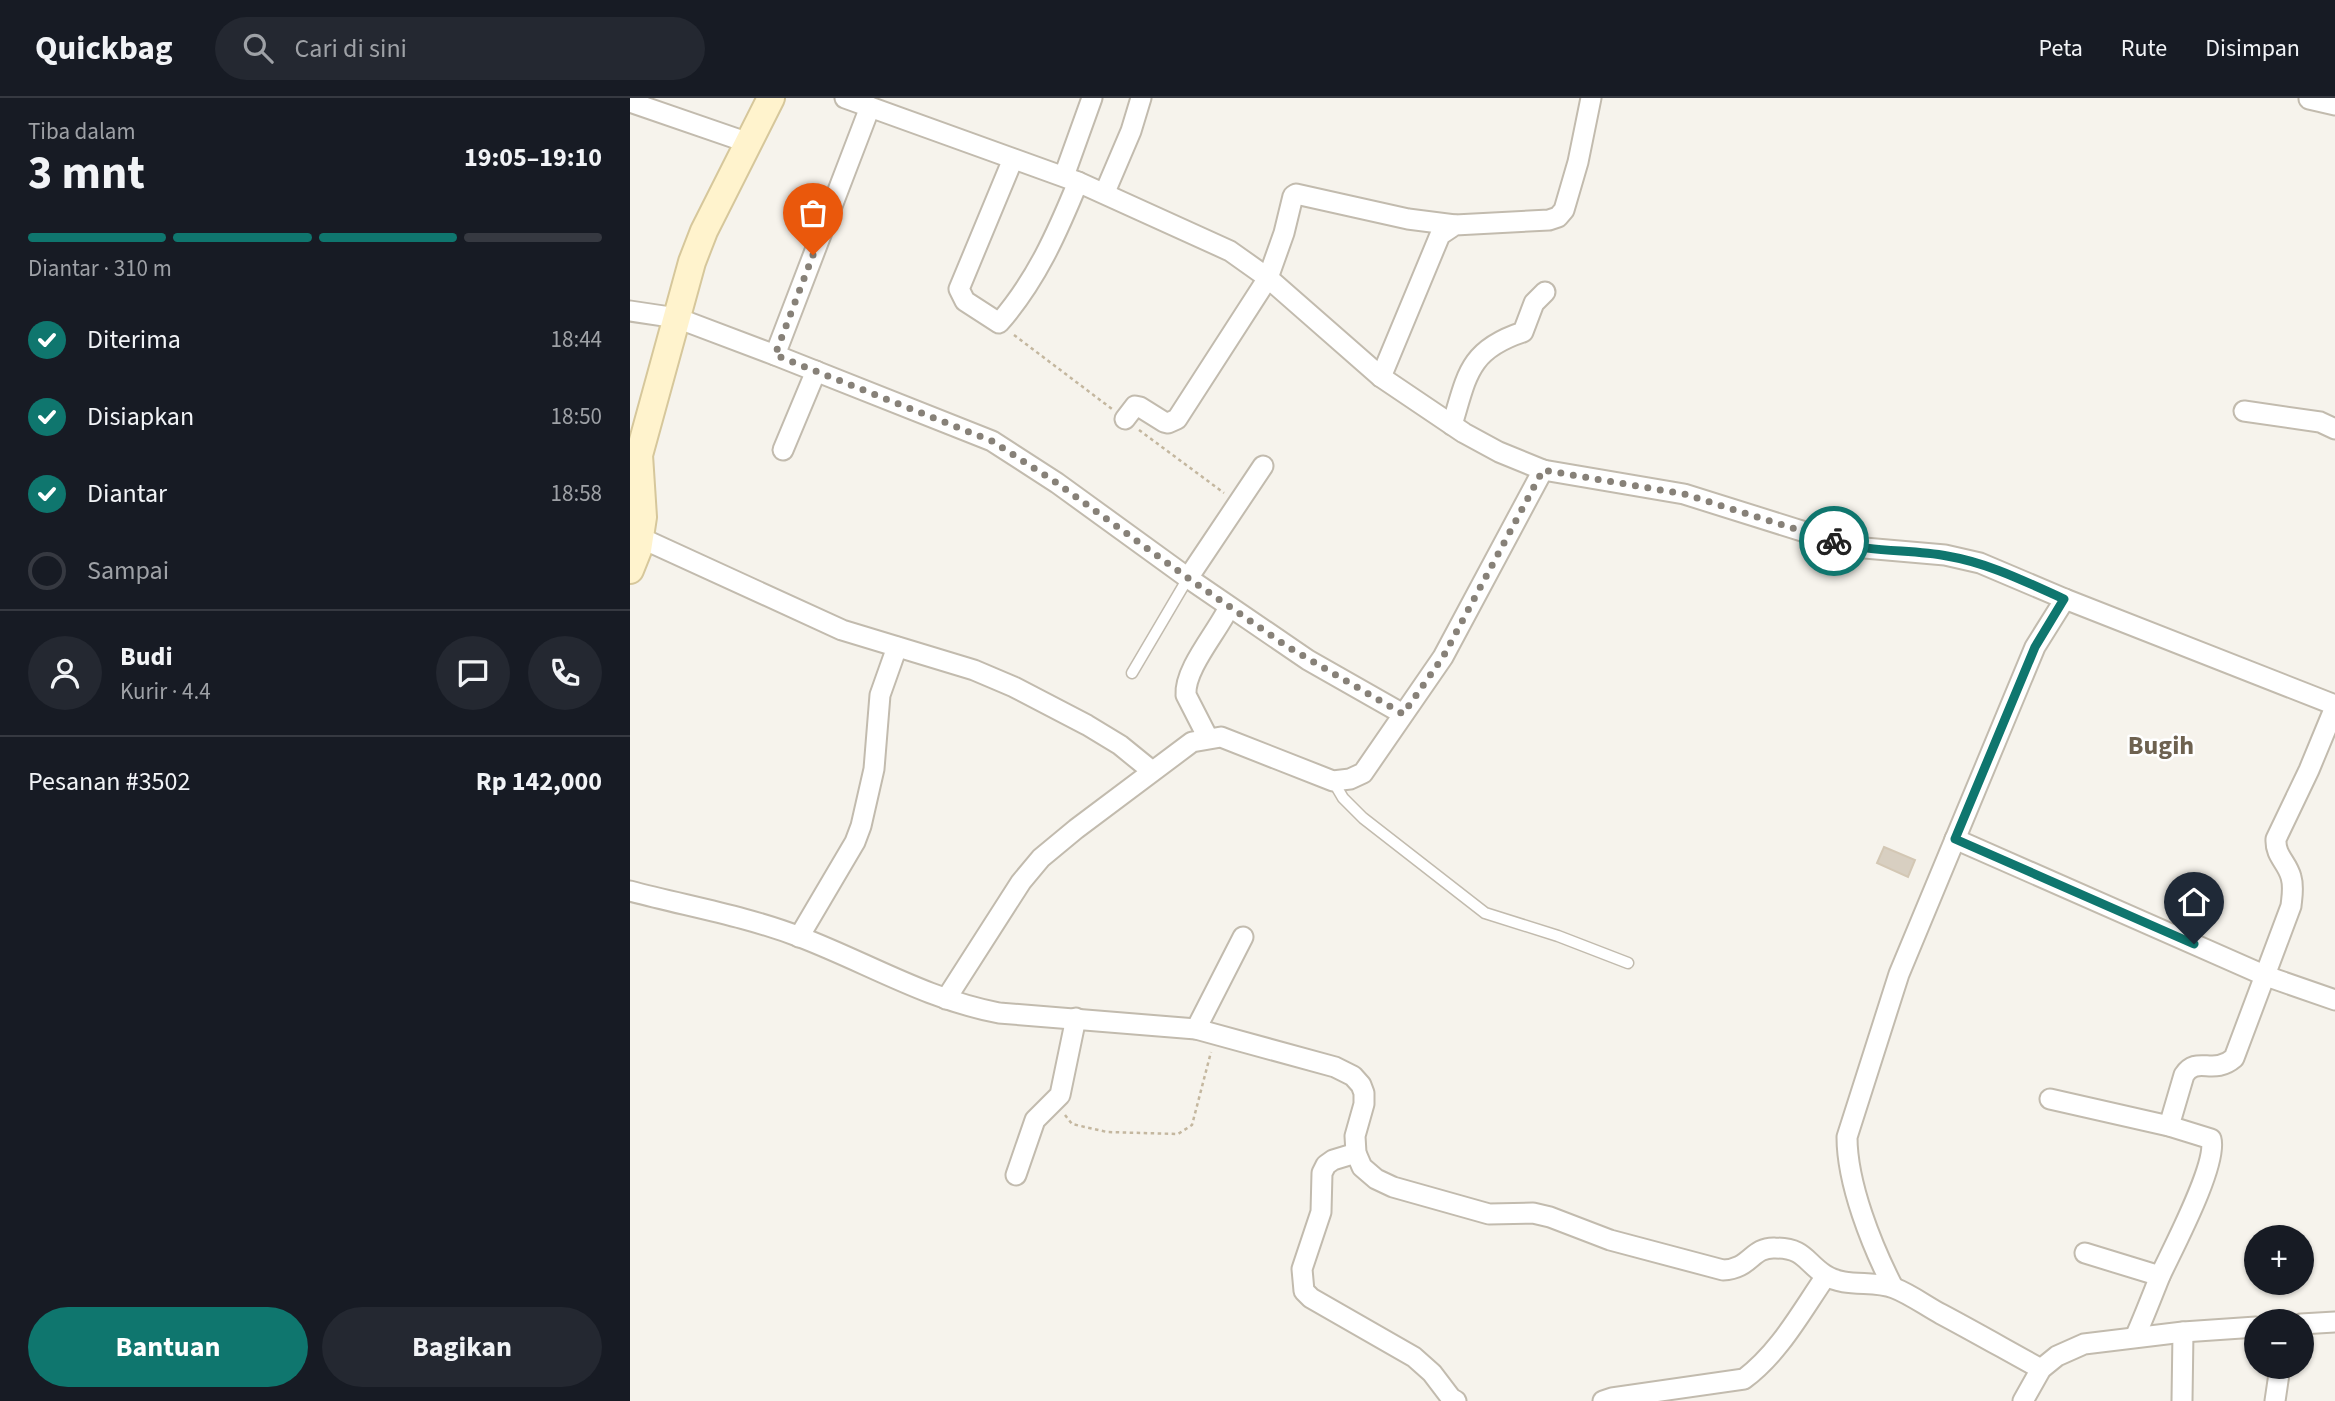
<!DOCTYPE html>
<html lang="id">
<head>
<meta charset="utf-8">
<style>
	:root { --surface:#171b24; --page:#242831; --text:#f1f3f6; --muted:#9ea1a6; --line:#363941; --accent:#0f766e }
	body { margin:0; font-family:"Source Sans 3",sans-serif; background:var(--page); color:var(--text); height:100vh; display:flex; flex-direction:column; font-size:26px; white-space:nowrap }
	* { box-sizing:border-box; margin:0 }
	p { font-size:23px; color:var(--muted) }
	.icon { flex:none; width:38px; height:38px; fill:none; stroke:currentColor; stroke-width:2; stroke-linecap:round; stroke-linejoin:round }
	.map { position:relative; flex:1; overflow:hidden }
	.details { display:flex; flex-direction:column; background:var(--surface); width:630px }
	.details>* { flex:none }
	.fabs { position:absolute; left:1614px; top:1127px; display:grid; gap:14px }
	.fabs a { display:grid; place-items:center; width:70px; height:70px; border-radius:50%; background:var(--surface); box-shadow:0 2px 5px #0004; font-size:35px }
	.pin { position:absolute; display:grid; place-items:center; width:60px; height:60px; color:#fff; margin:-72px -30px; border-radius:50% 50% 50% 0; rotate:-45deg; box-shadow:0 0 7px #0007 }
	.pin .icon { rotate:45deg }
	.courier { position:absolute; display:grid; place-items:center; width:70px; height:70px; margin:-35px; border:5px solid #0f766e; border-radius:50%; background:#fff; color:#222; box-shadow:0 2px 9px #0007 }
	.summary em { font-style:normal; font-weight:700 }
	.summary div { display:flex; flex-direction:column-reverse }
	.summary { display:flex; align-items:center; justify-content:space-between; height:119px; padding:0 28px }
	h1 { font-size:46px; font-weight:700; line-height:52px }
	.bar { display:grid; grid-template-columns:repeat(4,1fr); gap:10px 7px; align-content:center; height:84px; padding:0 28px }
	.bar i { height:9px; border-radius:5px; background:var(--line) }
	.bar .current { background:var(--accent) }
	.bar p { grid-column:span 4 }
	.line { display:flex; align-items:center; gap:18px; padding:0 28px; border-top:2px solid var(--line) }
	.line div { flex:1 }
	.round { display:grid; place-items:center; flex:none; width:74px; height:74px; border-radius:37px; background:var(--page) }
	ol { padding:0 28px; list-style:none }
	li { display:flex; align-items:center; gap:21px; height:77px }
	li p { margin-inline-start:auto }
	li .icon { padding:7px; border-radius:50%; background:var(--accent); color:#fff; stroke-width:4 }
	li:last-child { color:var(--muted) }
	li i { width:38px; height:38px; border:4px solid var(--line); border-radius:50% }
	.action { display:flex; gap:14px; margin-top:auto; padding:14px 28px }
	.action a { flex:1; height:80px; border-radius:42px; background:var(--accent); color:#fff; font-size:28px; font-weight:700; line-height:80px; text-align:center }
	.action a+a { background:var(--page); color:var(--text) }
	header { display:flex; align-items:center; gap:42px; box-sizing:border-box; height:98px; padding:0 35px; background:var(--surface); border-bottom:2px solid var(--line) }
	header strong { font-size:33px }
	nav { display:flex; gap:38px; margin-inline-start:auto; font-size:24px }
	.search { width:490px; height:63px; background:var(--page); display:flex; align-items:center; gap:18px; box-sizing:border-box; padding:0 24px; border-radius:38px; color:var(--muted); font-size:26px }
	main { display:flex; flex:1; min-height:0 }
	.map>svg:first-child { display:block }
</style>
</head>
<body>
<header>
<strong>Quickbag</strong>
<div class="search"><svg class="icon" aria-label="search" viewBox="0 0 24 24"><circle cx="10" cy="10" r="6"/><path d="M15 15l6 6"/></svg>Cari di sini</div>
<nav><a>Peta</a><a>Rute</a><a>Disimpan</a></nav>
</header>
<main>
<section class="details">
<div class="summary"><div><h1>3 mnt</h1><p>Tiba dalam</p></div><em>19:05–19:10</em></div>
<div class="bar"><i class="current"></i><i class="current"></i><i class="current"></i><i></i><p>Diantar · 310 m</p></div>
<ol>
<li><svg class="icon" aria-label="check" viewBox="0 0 24 24"><path d="M5 12l5 5 9-10"/></svg>Diterima<p>18:44</p></li>
<li><svg class="icon" aria-label="check" viewBox="0 0 24 24"><path d="M5 12l5 5 9-10"/></svg>Disiapkan<p>18:50</p></li>
<li><svg class="icon" aria-label="check" viewBox="0 0 24 24"><path d="M5 12l5 5 9-10"/></svg>Diantar<p>18:58</p></li>
<li><i></i>Sampai</li>
</ol>
<div class="line" style="height:126px"><a class="round"><svg class="icon" aria-label="person" viewBox="0 0 24 24"><circle cx="12" cy="8" r="4"/><path d="M4 21q1-7 8-7t8 7"/></svg></a><div><b>Budi</b><p>Kurir · 4.4</p></div><a class="round"><svg class="icon" aria-label="chat" viewBox="0 0 24 24"><path d="M4 5h16v11H9l-5 4z"/></svg></a><a class="round"><svg class="icon" aria-label="phone" viewBox="0 0 24 24"><path d="M5 4h4l2 5-3 2q2 4 5 5l2-3 5 2v4C11 20 4 13 5 4z"/></svg></a></div>
<div class="line" style="height:91px"><div>Pesanan #3502</div><b>Rp 142,000</b></div>
<div class="action"><a>Bantuan</a><a>Bagikan</a></div>
</section>
<div class="map">
<svg width="1705" height="1303" viewBox="0 0 1705 1303">
	<rect width="100%" height="100%" fill="#f6f3ec"/>
	<polygon fill="#d8cfc1" stroke="#d3c7b4" stroke-width="2" points="1254,749 1285,762 1278,779 1247,765"/>
	<g fill="none" stroke-linecap="round" stroke-linejoin="round">
		<defs>
			<g id="lane">
				<polyline points="502,575 558,480"/>
				<polyline points="703,683 713,700 733,720 855,815 928,838 998,865"/>
			</g>
			<g id="street">
				<polyline points="215,0 448,84 600,153 638,180 751,279 834,335 869,354 913,372 1054,396 1223,449 1315,457 1350,465 1435,501 1705,607"/>
				<polyline points="1679,1 1705,7"/>
				<polyline points="0,4 119,45"/>
				<path d="M383,61L329,191L335,203L369,225C406,183 427,135 448,84"/>
				<polyline points="434,78 462,0"/>
				<polyline points="475,94 501,33 511,0"/>
				<polyline points="0,213 47,220 145,257 362,343 427,385 558,480 678,562 773,616"/>
				<polyline points="145,257 240,9"/>
				<polyline points="751,279 810,137 825,127 919,122 928,119 934,112 948,64 961,0"/>
				<polyline points="1614,313 1690,324 1705,331"/>
				<polyline points="495,321 505,308 510,309 534,324 538,325 547,321 638,180 654,135 663,98 666,96 778,121 825,127"/>
				<path d="M822,327C837,278 838,252 893,234L904,205L915,194"/>
				<polyline points="153,352 186,273"/>
				<polyline points="11,440 212,532 344,572 384,589 457,627 490,647 522,673"/>
				<polyline points="558,480 633,368"/>
				<path d="M578,640L556,597C554,571 588,533 599,509"/>
				<polyline points="1325,741 1636,878 1705,902"/>
				<path d="M0,793C56,808 116,818 170,839C238,865 296,901 369,915L566,931L705,969L723,978L731,987L734,995V1006L725,1038L726,1055L732,1069L746,1081L763,1089L859,1116L903,1115L920,1119L980,1142L1093,1172C1121,1171 1121,1149 1145,1150C1175,1150 1175,1164 1195,1177C1215,1190 1243,1182 1264,1190C1280,1196 1296,1208 1311,1216C1345,1234 1378,1253 1411,1271"/>
				<polyline points="169,839 225,744 231,728 244,671 250,597 267,549"/>
				<polyline points="316,901 391,784 411,760 446,731 562,644 591,639 703,683 720,681 733,675 813,559 913,372"/>
				<polyline points="566,931 613,839"/>
				<path d="M1420,1001L1539,1028L1581,1041C1588,1066 1542,1152 1530,1178C1522,1198 1514,1219 1505,1239"/>
				<path d="M1539,1028L1554,977C1567,957 1583,978 1604,960L1661,808C1662,798 1664,789 1661,779C1657,764 1645,758 1646,741L1679,672L1705,609"/>
				<polyline points="726,1055 703,1062 696,1067 692,1075 691,1114 672,1171 674,1193 681,1200 784,1259 802,1275 821,1300 826,1303"/>
				<polyline points="386,1077 405,1022 430,997 446,920"/>
				<polyline points="1455,1155 1530,1178"/>
				<path d="M1263,1189C1242,1148 1217,1086 1217,1039L1269,876L1405,549L1435,501"/>
				<polyline points="1671,1226 1705,1224"/>
				<path d="M973,1303L982,1300L1114,1281C1150,1254 1171,1214 1196,1178"/>
				<polyline points="1393,1303 1411,1271 1427,1258 1454,1246 1553,1234 1626,1229"/>
				<polyline points="1552,1303 1553,1234"/>
				<polyline points="1645,1303 1650,1269"/>
			</g>
			<polyline id="secondary" points="0,472 8,452 13,419 9,357 62,164 74,133 141,0"/>
		</defs>
		<use href="#lane" stroke="#c2bbae" stroke-width="13"/>
		<use href="#street" stroke="#c2bbae" stroke-width="23"/>
		<use href="#secondary" stroke="#d6c79b" stroke-width="30"/>
		<g stroke="#c4b79f" stroke-width="2.5" stroke-dasharray="3.5 3.5" stroke-linecap="butt">
			<polyline points="384,237 482,311"/>
			<polyline points="509,332 594,395"/>
			<polyline points="435,1017 442,1026 477,1034 548,1036 562,1027 581,954"/>
		</g>
		<use href="#lane" stroke="#fff" stroke-width="10"/>
		<use href="#street" stroke="#fff" stroke-width="19"/>
		<use href="#secondary" stroke="#fff3cd" stroke-width="26"/>
	</g>
	<g fill="none" stroke-linecap="round" stroke-linejoin="round">
		<polyline stroke="#878178" stroke-width="7" stroke-dasharray="0 12.6" points="183,157 145,257 362,343 427,385 558,480 658,549 773,616 813,559 913,372 1054,396 1204,443"/>
		<path stroke="#0f766e" stroke-width="9" d="M1204,443C1241,455 1280,451 1317,458C1359,465 1396,484 1434,501L1405,549L1325,741L1564,846"/>
	</g>
	<g text-anchor="middle" stroke-width="5" stroke-linejoin="round" paint-order="stroke">
		<g font-size="26" font-weight="bold" fill="#6e6250" stroke="#fff">
			<text x="1531" y="656">Bugih</text>
		</g>
	</g>
</svg>
<div class="fabs">
<a>+</a>
<a>−</a>
</div>
<div class="pin" style="left:183px;top:157px;background:#ea580c"><svg class="icon" aria-label="bag" viewBox="0 0 24 24"><path d="M5 8h14l-1 12H6zM9 8a3 3 0 0 1 6 0"/></svg></div>
<div class="pin" style="left:1564px;top:846px;background:#1f2937"><svg class="icon" aria-label="home" viewBox="0 0 24 24"><path d="M3 11l9-7 9 7M6 9v11h12V9"/></svg></div>
<div class="courier" style="left:1204px;top:443px"><svg class="icon" aria-label="bike" viewBox="0 0 24 24"><circle cx="6" cy="16" r="4"/><circle cx="18" cy="16" r="4"/><path d="M6 16l4-8h5l3 8M10 8l3 8H6M13 5h3"/></svg></div>
</div>
</main>
</body>
</html>
